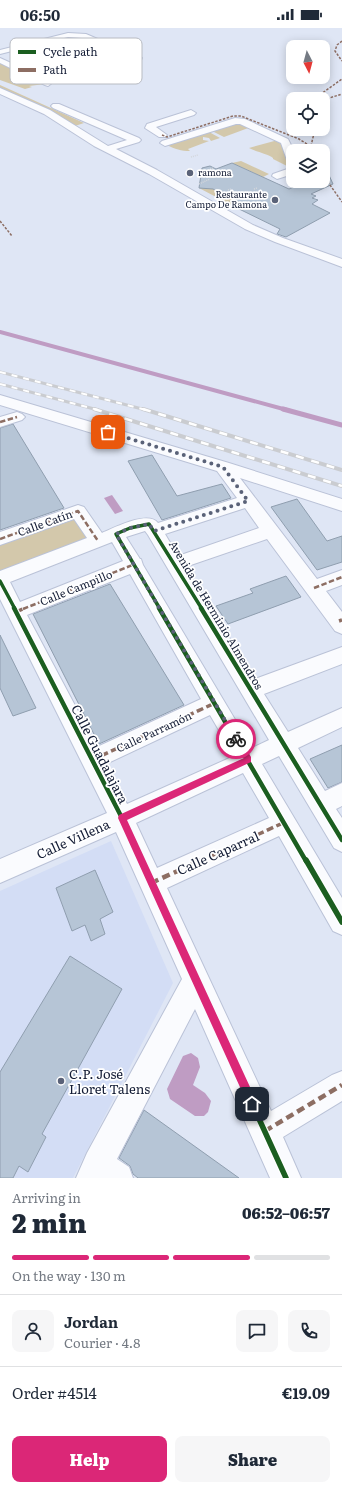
<!DOCTYPE html>
<html lang="en">
<head>
<meta charset="utf-8">
<style>
	:root { --surface:#fff; --page:#f6f6f7; --text:#1f2937; --muted:#747a83; --line:#e0e1e3; --accent:#db2777 }
	body { margin:0; font-family:Literata,serif; background:var(--page); color:var(--text); height:100vh; display:flex; flex-direction:column; font-size:15px; white-space:nowrap }
	* { box-sizing:border-box; margin:0 }
	p { font-size:13px; color:var(--muted) }
	.icon { flex:none; width:22px; height:22px; fill:none; stroke:currentColor; stroke-width:2; stroke-linecap:round; stroke-linejoin:round }
	.map { position:relative; height:1150px; overflow:hidden }
	.drawer { display:flex; flex-direction:column; background:var(--surface); flex:1 }
	.drawer>* { flex:none }
	.needle { width:26px; rotate:174deg }
	.tools { position:absolute; left:286px; top:12px; display:grid; gap:8px }
	.tools a { display:grid; place-items:center; width:44px; height:44px; border-radius:8px; background:var(--surface); box-shadow:0 2px 10px #0003; font-size:20px }
	.pin { position:absolute; display:grid; place-items:center; width:34px; height:34px; color:#fff; margin:-17px; border-radius:8px; box-shadow:0 2px 6px #0006 }
	.courier { position:absolute; display:grid; place-items:center; width:40px; height:40px; margin:-20px; border:3px solid #db2777; border-radius:50%; background:#fff; color:#222; box-shadow:0 1px 5px #0007 }
	.overview em { font-style:normal; font-weight:800 }
	.overview div { display:flex; flex-direction:column-reverse }
	.overview { display:flex; align-items:center; justify-content:space-between; height:68px; padding:0 12px }
	h1 { font-size:26px; font-weight:800; line-height:30px }
	.bar { display:grid; grid-template-columns:repeat(4,1fr); gap:6px 4px; align-content:center; height:48px; padding:0 12px }
	.bar i { height:5px; border-radius:3px; background:var(--line) }
	.bar .selected { background:var(--accent) }
	.bar p { grid-column:span 4 }
	.line { display:flex; align-items:center; gap:10px; padding:0 12px; border-top:1px solid var(--line) }
	.line div { flex:1 }
	.round { display:grid; place-items:center; flex:none; width:42px; height:42px; border-radius:8px; background:var(--page) }
	.cta { display:flex; gap:8px; margin-top:auto; padding:8px 12px }
	.cta a { flex:1; height:46px; border-radius:8px; background:var(--accent); color:#fff; font-size:16px; font-weight:800; line-height:46px; text-align:center }
	.cta a+a { background:var(--page); color:var(--text) }
	.status { display:flex; justify-content:space-between; align-items:center; height:28px; padding:0 20px; background:var(--surface); direction:ltr }
	.status svg { height:11px; fill:currentColor }
	.map>svg:first-child { display:block }
</style>
</head>
<body>
<div class="status"><b>06:50</b><svg viewBox="0 0 49 12"><path d="M0 12V9h3v3zM5 12V6h3v6zM10 12V3h3v9zM15 12V0h3v12zM26 1h20v11H26zM47 4h2v5h-2z"/></svg></div>
<div class="map">
<svg width="342" height="1150" viewBox="0 0 342 1150">
	<rect width="100%" height="100%" fill="#dfe6f5"/>
	<polygon fill="#d3ddf5" points="111,813 173,955 73,1150 0,1150 0,863"/>
	<g fill="#d3c8ab">
		<polygon points="0,34 45,56 29,58 32,59 25,61 0,52"/>
		<polygon points="0,57 84,95 75,98 107,117 105,118 0,62"/>
		<polygon points="237,95 251,99 224,109 212,103"/>
		<path d="M209,104L220,110L211,113L209,110L203,109V112L209,113L188,121L190,123C181,123 175,121 167,117Z"/>
		<path d="M278,112L282,114L291,139H289L273,131V130C268,126 256,124 249,120Z"/>
		<polygon points="241,133 269,146 263,149 232,135"/>
		<polygon points="206,156 243,176 235,179 199,160 207,160"/>
		<polygon points="78,483 98,513 0,550 0,511"/>
	</g>
	<g fill="#bf9cc3">
		<polygon points="112,467 123,483 115,486 104,470"/>
		<polygon points="191,1025 198,1030 200,1039 193,1057 205,1065 211,1073 208,1084 204,1088 195,1088 170,1071 167,1061 183,1028"/>
	</g>
	<g fill="none" stroke-linecap="round" stroke-linejoin="round">
		<polyline stroke="#bf9cc3" stroke-width="4" points="0,304 287,382"/>
		<polyline stroke="#bf9cc3" stroke-width="5" points="283,381 342,397"/>
	</g>
	<g fill="#b6c5d6" stroke="#8f9eaf">
		<polygon points="232,135 289,161 308,153 323,153 323,147 328,145 333,156 311,166 316,168 312,170 318,172 312,176 330,185 286,209 277,206 280,201 235,179 243,176 213,161 199,160 202,140 210,138 216,141"/>
		<polygon points="13,396 64,480 0,502 0,400"/>
		<polygon points="152,427 177,468 222,456 231,470 162,492 128,433"/>
		<polygon points="297,471 327,513 342,508 342,534 317,542 271,479"/>
		<polygon points="286,548 301,569 228,596 216,578 253,565 250,561"/>
		<polygon points="110,556 184,677 99,716 33,586"/>
		<polygon points="0,607 36,680 13,688 0,660"/>
		<polygon points="342,717 342,754 328,760 310,731"/>
		<polygon points="95,842 113,884 100,891 105,906 91,913 85,897 72,903 56,860"/>
		<polygon points="70,928 122,961 42,1106 46,1109 28,1144 19,1138 13,1150 0,1150 0,1044"/>
		<polygon points="144,1082 239,1150 138,1150 133,1146 130,1138 119,1130"/>
	</g>
	<g fill="none" stroke-linecap="round" stroke-linejoin="round">
		<defs>
			<g id="minor">
				<polygon points="68,5 86,6 142,30 141,32 135,32 82,10 68,9 0,26 0,22"/>
				<polygon points="0,30 51,53 52,55 48,58 45,57 0,35"/>
				<polygon points="0,60 50,82 108,118 127,112 53,80 51,78 53,76 59,76 139,110 141,112 139,114 116,121 157,142 253,197 283,210 342,231 342,239 275,214 245,201 149,146 94,118 44,86 0,66"/>
				<polygon points="191,82 196,85 194,87 156,99 167,107 165,109 159,109 145,100 147,96"/>
				<polygon points="235,90 245,91 288,111 294,123 293,138 288,135 281,115 240,96 236,96 165,118 160,115 162,113"/>
				<polygon points="293,139 293,146 277,151 272,148 273,146"/>
				<path d="M0,367L229,435L342,471V483L240,450L317,551L342,542V557L326,563L342,584V606L335,603L267,511L185,539L255,651L342,619V636L264,666L288,704L342,680V699L298,720L325,763L342,755V778L336,781L342,790V824L334,820L279,728L262,736L342,870V907L333,903L279,808L167,860L271,1083L332,1047L342,1043V1073L283,1109L301,1150H270L195,981L117,1131L129,1139L133,1150H76L87,1125L182,951L116,804L0,855V831L107,785L0,571V543L87,510L74,491L0,517V504L78,477L84,479L102,505C114,500 148,482 158,495L237,470L217,443L0,377ZM245,480L259,500L178,528L165,506ZM145,503L148,507L269,712L252,720L143,537L141,531H140L126,509ZM112,514L123,533L20,574L10,554ZM130,546L201,671L97,719L27,587ZM210,687L234,728L127,776L106,736ZM243,745L269,790L157,840L136,795Z"/>
				<polygon points="17,384 22,386 25,389 22,392 0,399 0,389"/>
			</g>
		</defs>
		<use href="#minor" stroke="#bac2d7" stroke-width="2"/>
		<g stroke="#d4d7dc" stroke-width="1.5" stroke-dasharray="1 1" stroke-linecap="butt">
			<polyline points="191,129 198,127"/>
			<polyline points="210,141 214,140"/>
			<polyline points="199,156 210,151"/>
			<polyline points="254,161 257,160"/>
			<polyline points="228,162 231,161"/>
			<polyline points="250,171 254,170"/>
		</g>
		<use href="#minor" fill="#fafbfe" fill-rule="evenodd"/>
		<defs>
			<g id="rail-far1">
				<polyline points="0,344 146,382"/>
				<polyline points="0,356 98,382"/>
			</g>
			<g id="rail">
				<polyline points="94,381 342,458"/>
				<polyline points="143,381 342,442"/>
			</g>
		</defs>
		<use href="#rail-far1" stroke="#caccd0" stroke-width="3"/>
		<use href="#rail" stroke="#caccd0" stroke-width="4"/>
		<use href="#rail-far1" stroke="#fff" stroke-width="2" stroke-dasharray="6" stroke-linecap="butt"/>
		<use href="#rail" stroke="#fff" stroke-width="2.5" stroke-dasharray="8" stroke-linecap="butt"/>
		<g stroke="#8d6e63" stroke-width="1.5" stroke-dasharray="2.5 1.5" stroke-linecap="butt">
			<polyline points="342,13 337,17 335,23 342,33"/>
			<polyline points="319,71 321,66 342,51"/>
			<polyline points="323,72 342,66"/>
			<polyline points="162,107 167,109 233,88 241,88 299,111 310,118"/>
			<polyline points="310,122 315,101"/>
			<polyline points="323,147 342,174"/>
			<polyline points="0,193 12,208"/>
		</g>
		<g stroke="#8d6e63" stroke-width="2.5" stroke-dasharray="5.5 2.5" stroke-linecap="butt">
			<polyline points="0,394 17,389"/>
			<polyline points="0,511 78,483 98,513"/>
			<polyline points="314,560 342,549"/>
			<polyline points="23,581 135,536"/>
		</g>
		<g stroke="#8d6e63" stroke-width="3.5" stroke-dasharray="7 3.5" stroke-linecap="butt">
			<polyline points="16,584 25,580"/>
			<polyline points="339,593 342,592"/>
			<polyline points="92,732 215,675"/>
			<polyline points="200,833 285,794"/>
		</g>
		<g stroke="#8d6e63" stroke-width="4.5" stroke-dasharray="8 4.5" stroke-linecap="butt">
			<polyline points="151,855 202,832"/>
			<polyline points="265,1103 342,1057"/>
		</g>
		<defs>
			<g id="cycleway-far2">
				<polyline points="0,553 15,581"/>
				<polyline points="160,581 116,506 130,500 149,496 202,581"/>
			</g>
			<g id="cycleway-far1">
				<polyline points="14,580 122,790 141,833"/>
				<polyline points="159,580 306,833"/>
				<polyline points="201,580 342,812"/>
			</g>
			<g id="cycleway">
				<polyline points="141,832 286,1150"/>
				<polyline points="306,832 342,894"/>
			</g>
		</defs>
		<use href="#cycleway-far2" stroke="#fff" stroke-width="5.5"/>
		<use href="#cycleway-far1" stroke="#fff" stroke-width="7"/>
		<use href="#cycleway" stroke="#fff" stroke-width="8"/>
		<use href="#cycleway-far2" stroke="#1b5e20" stroke-width="3.5"/>
		<use href="#cycleway-far1" stroke="#1b5e20" stroke-width="4.5"/>
		<use href="#cycleway" stroke="#1b5e20" stroke-width="5.5"/>
	</g>
	<polygon fill="#db2777" points="236,707 239,708 251,729 251,734 127,792 256,1072 257,1076 256,1079 252,1081 249,1079 118,790 119,787 244,730 232,711"/>
	<g fill="none" stroke-linecap="round" stroke-linejoin="round">
		<polyline stroke="#5a6278" stroke-width="4" stroke-dasharray="0 7.2" points="108,404 223,439 248,473 154,503 149,496 130,500 116,506 236,711"/>
	</g>
	<g fill="#5a6278" stroke="#fff" stroke-width="1.5">
		<circle cx="190" cy="145" r="4"/>
		<circle cx="275" cy="172" r="4"/>
		<circle cx="61" cy="1053" r="4"/>
	</g>
	<g text-anchor="middle" stroke-width="3.5" stroke-linejoin="round" paint-order="stroke">
		<g font-size="9" fill="#121b34" stroke="#fff" text-anchor="start">
			<text x="198" y="148">ramona</text>
			<text x="267" y="170" text-anchor="end">Restaurante<tspan x="267" dy="10">Campo De Ramona</tspan></text>
		</g>
		<g font-size="11" fill="#121b34" stroke="#fff">
			<text transform="translate(45 495) rotate(-20)" y="4">Calle Catín</text>
			<text transform="translate(76 560) rotate(-22)" y="4">Calle Campillo</text>
			<text transform="translate(216 587) rotate(59)" y="4">Avenida de Herminio Almendros</text>
			<text transform="translate(154 704) rotate(-25)" y="4">Calle Parramón</text>
		</g>
		<g font-size="13" fill="#121b34" stroke="#fff">
			<text transform="translate(100 726) rotate(63)" y="5">Calle Guadalajara</text>
			<text transform="translate(73 811) rotate(-24)" y="5">Calle Villena</text>
			<text transform="translate(218 825) rotate(-24)" y="5">Calle Caparral</text>
		</g>
		<g font-size="13" fill="#121b34" stroke="#fff" text-anchor="start">
			<text x="69" y="1051">C.P. José<tspan x="69" dy="15">Lloret Talens</tspan></text>
		</g>
	</g>
	<rect x="10" y="10" width="132" height="46" rx="6" fill="#fff" stroke="#b8bbc2" stroke-width="1"/>
	<rect x="18" y="22" width="18" height="4" fill="#1b5e20"/>
	<rect x="18" y="40" width="18" height="4" fill="#8d6e63"/>
	<g font-size="11" fill="#121b34">
		<text x="43" y="28">Cycle path</text>
		<text x="43" y="46">Path</text>
	</g>
</svg>
<div class="tools">
<a><svg class="needle" viewBox="-14 -14 28 28"><path d="M0-13l5 13h-10z" fill="#e53935"/><path d="M0 13l5-13h-10z" fill="#747a83"/></svg></a>
<a><svg class="icon" aria-label="locate" viewBox="0 0 24 24"><circle cx="12" cy="12" r="6"/><path d="M12 2v4M12 18v4M2 12h4M18 12h4"/></svg></a>
<a><svg class="icon" aria-label="layers" viewBox="0 0 24 24"><path d="M12 4l9 5-9 5-9-5zM3 14l9 5 9-5"/></svg></a>
</div>
<div class="pin" style="left:108px;top:404px;background:#ea580c"><svg class="icon" aria-label="bag" viewBox="0 0 24 24"><path d="M5 8h14l-1 12H6zM9 8a3 3 0 0 1 6 0"/></svg></div>
<div class="pin" style="left:252px;top:1076px;background:#1f2937"><svg class="icon" aria-label="home" viewBox="0 0 24 24"><path d="M3 11l9-7 9 7M6 9v11h12V9"/></svg></div>
<div class="courier" style="left:236px;top:711px"><svg class="icon" aria-label="bike" viewBox="0 0 24 24"><circle cx="6" cy="16" r="4"/><circle cx="18" cy="16" r="4"/><path d="M6 16l4-8h5l3 8M10 8l3 8H6M13 5h3"/></svg></div>
</div>
<section class="drawer">
<div class="overview"><div><h1>2 min</h1><p>Arriving in</p></div><em>06:52–06:57</em></div>
<div class="bar"><i class="selected"></i><i class="selected"></i><i class="selected"></i><i></i><p>On the way · 130 m</p></div>
<div class="line" style="height:72px"><a class="round"><svg class="icon" aria-label="person" viewBox="0 0 24 24"><circle cx="12" cy="8" r="4"/><path d="M4 21q1-7 8-7t8 7"/></svg></a><div><b>Jordan</b><p>Courier · 4.8</p></div><a class="round"><svg class="icon" aria-label="chat" viewBox="0 0 24 24"><path d="M4 5h16v11H9l-5 4z"/></svg></a><a class="round"><svg class="icon" aria-label="phone" viewBox="0 0 24 24"><path d="M5 4h4l2 5-3 2q2 4 5 5l2-3 5 2v4C11 20 4 13 5 4z"/></svg></a></div>
<div class="line" style="height:52px"><div>Order #4514</div><b>€19.09</b></div>
<div class="cta"><a>Help</a><a>Share</a></div>
</section>
</body>
</html>
